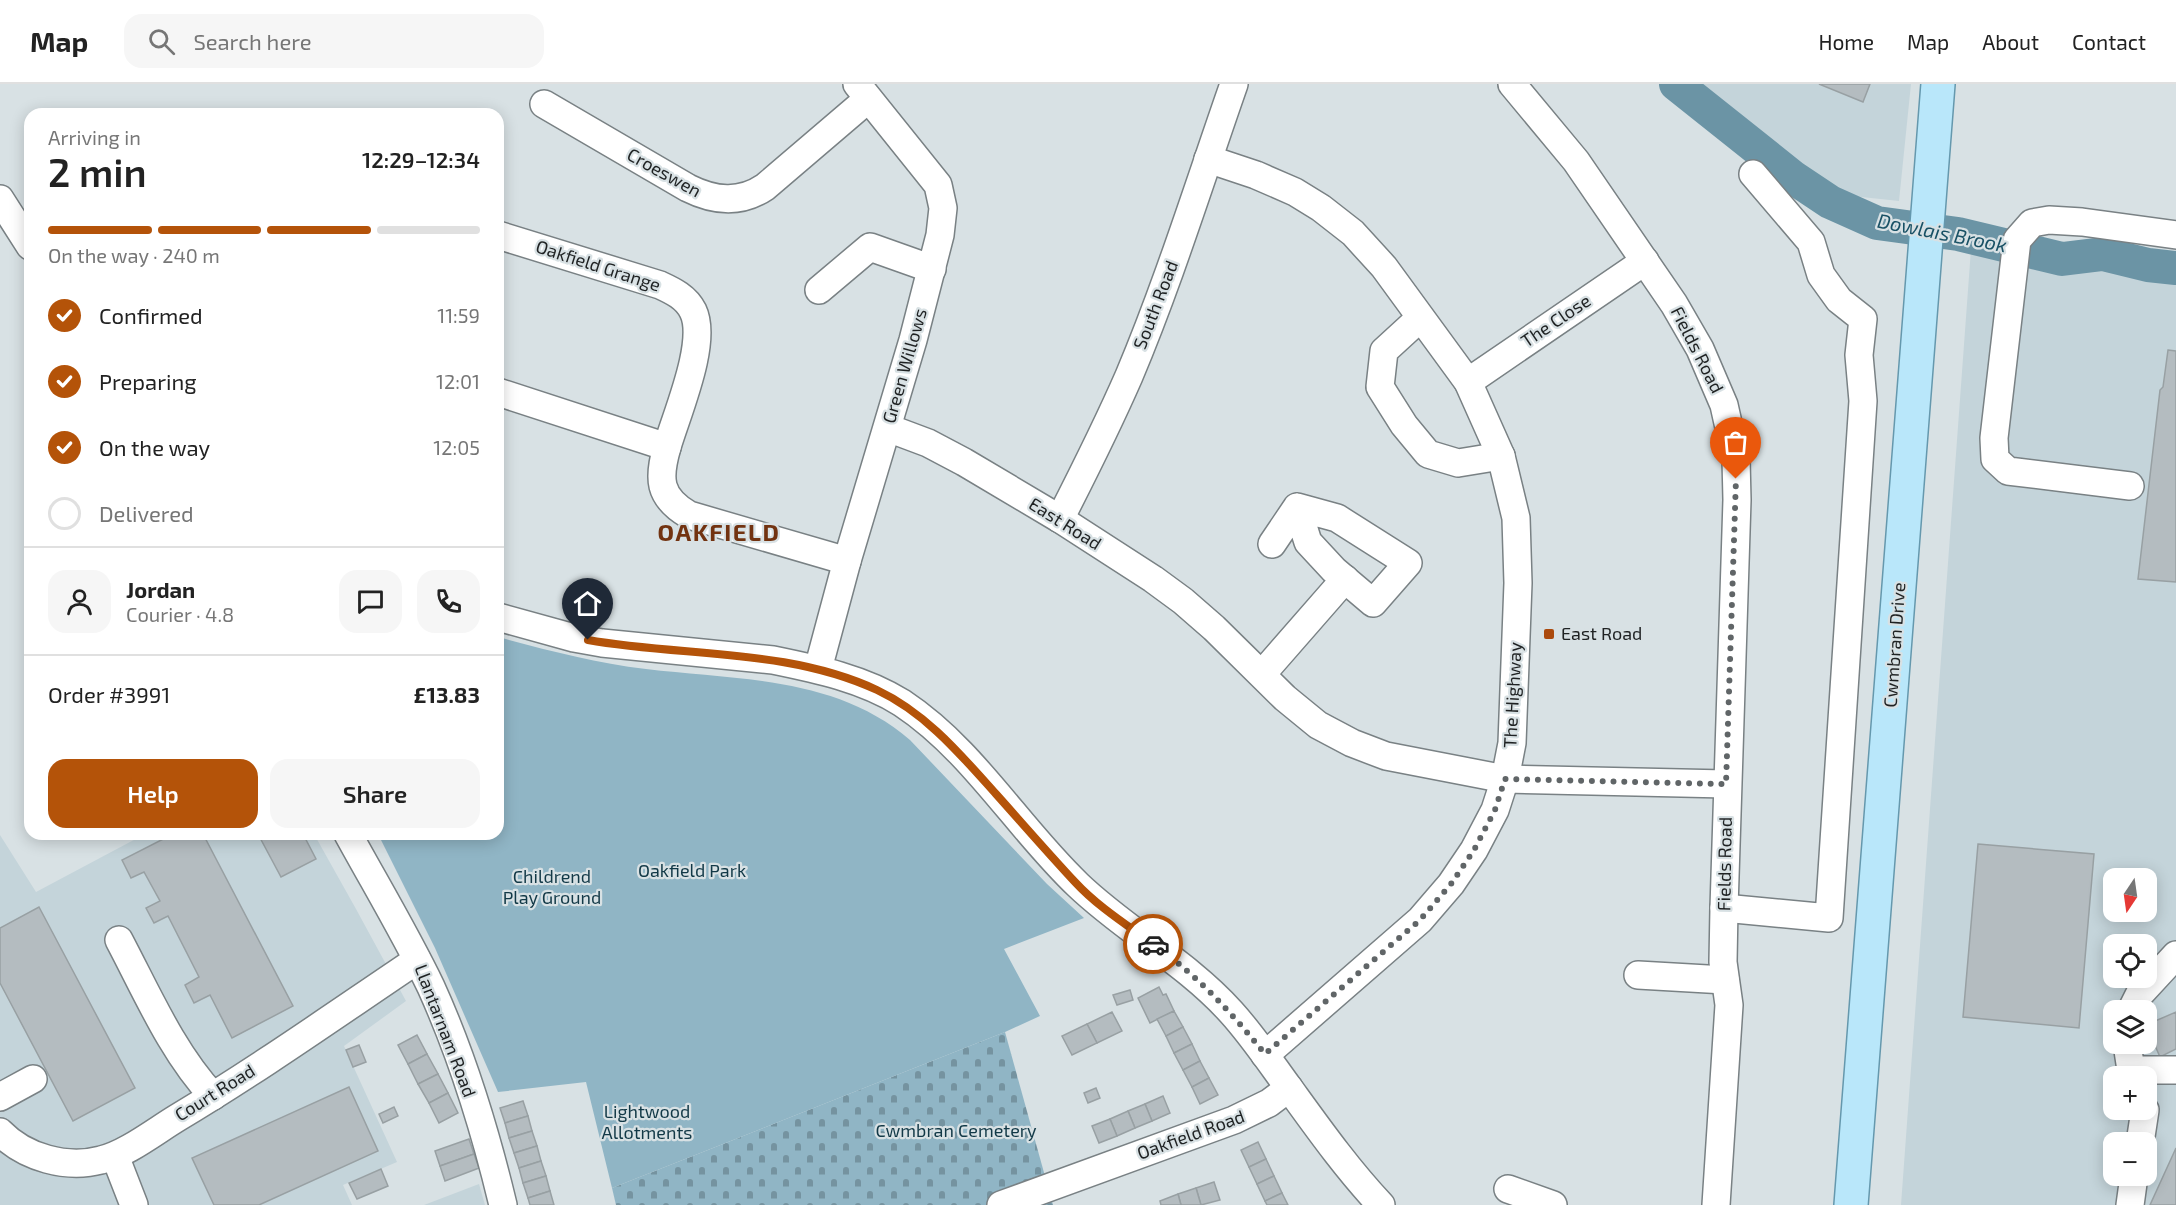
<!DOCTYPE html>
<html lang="en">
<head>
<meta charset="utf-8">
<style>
	:root { --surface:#fff; --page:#f6f6f6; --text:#222; --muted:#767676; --line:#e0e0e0; --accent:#b45309 }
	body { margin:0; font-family:"Exo 2",sans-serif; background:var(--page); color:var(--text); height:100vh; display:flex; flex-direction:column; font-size:22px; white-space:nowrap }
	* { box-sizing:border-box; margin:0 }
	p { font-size:20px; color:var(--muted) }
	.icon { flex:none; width:33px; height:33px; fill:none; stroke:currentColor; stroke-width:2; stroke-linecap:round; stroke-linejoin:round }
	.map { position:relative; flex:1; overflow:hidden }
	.panel { position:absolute; left:24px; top:24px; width:480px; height:732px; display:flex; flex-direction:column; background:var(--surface); border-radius:18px; box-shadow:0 3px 15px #0003 }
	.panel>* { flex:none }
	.needle { width:39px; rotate:193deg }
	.controls { position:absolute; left:2103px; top:784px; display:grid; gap:12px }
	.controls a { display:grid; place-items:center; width:54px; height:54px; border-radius:12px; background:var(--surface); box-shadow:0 3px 15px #0003; font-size:30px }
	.pin { position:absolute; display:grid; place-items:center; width:51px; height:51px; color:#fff; margin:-62px -26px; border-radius:50% 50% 50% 0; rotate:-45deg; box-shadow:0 0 6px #0007 }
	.pin .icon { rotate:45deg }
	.courier { position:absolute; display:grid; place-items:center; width:60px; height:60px; margin:-30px; border:4px solid #b45309; border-radius:50%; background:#fff; color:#222; box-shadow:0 2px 8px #0007 }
	.head em { font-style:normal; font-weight:600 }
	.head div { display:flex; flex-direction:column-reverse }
	.head { display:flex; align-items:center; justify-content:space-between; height:102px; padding:0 24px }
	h1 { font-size:39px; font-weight:600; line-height:45px }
	.bar { display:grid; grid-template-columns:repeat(4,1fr); gap:9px 6px; align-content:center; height:72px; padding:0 24px }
	.bar i { height:8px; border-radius:4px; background:var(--line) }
	.bar .current { background:var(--accent) }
	.bar p { grid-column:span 4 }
	.line { display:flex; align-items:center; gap:15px; padding:0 24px; border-top:2px solid var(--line) }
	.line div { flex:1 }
	.round { display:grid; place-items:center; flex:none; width:63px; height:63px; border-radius:18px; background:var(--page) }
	ol { padding:0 24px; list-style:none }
	li { display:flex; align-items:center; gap:18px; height:66px }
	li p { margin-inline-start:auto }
	li .icon { padding:6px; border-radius:50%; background:var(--accent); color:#fff; stroke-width:4 }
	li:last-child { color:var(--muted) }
	li i { width:33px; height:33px; border:3px solid var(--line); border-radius:50% }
	.cta { display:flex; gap:12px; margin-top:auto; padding:12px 24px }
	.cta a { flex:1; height:69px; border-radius:18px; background:var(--accent); color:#fff; font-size:24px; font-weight:600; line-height:69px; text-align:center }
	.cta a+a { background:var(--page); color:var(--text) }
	header { display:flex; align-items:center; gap:36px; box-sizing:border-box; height:84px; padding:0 30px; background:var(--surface); border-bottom:2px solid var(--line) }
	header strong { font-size:28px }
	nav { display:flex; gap:33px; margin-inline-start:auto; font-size:21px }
	.search { width:420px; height:54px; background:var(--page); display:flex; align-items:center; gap:15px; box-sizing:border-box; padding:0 21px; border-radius:18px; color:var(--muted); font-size:22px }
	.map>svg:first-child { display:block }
</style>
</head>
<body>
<header>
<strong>Map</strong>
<div class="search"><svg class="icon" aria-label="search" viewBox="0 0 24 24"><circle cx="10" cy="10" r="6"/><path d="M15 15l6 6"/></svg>Search here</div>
<nav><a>Home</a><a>Map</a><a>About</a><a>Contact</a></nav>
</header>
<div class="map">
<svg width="2176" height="1121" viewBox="0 0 2176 1121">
	<defs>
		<pattern id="cemetery-stones" width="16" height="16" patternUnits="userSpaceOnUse" patternTransform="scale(1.5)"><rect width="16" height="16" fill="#90b5c5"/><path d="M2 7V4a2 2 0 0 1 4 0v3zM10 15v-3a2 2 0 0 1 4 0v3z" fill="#7593a0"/></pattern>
	</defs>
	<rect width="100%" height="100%" fill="#d8e1e4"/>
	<g fill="#c4d4da" fill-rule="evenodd">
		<polygon points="1669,0 1911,0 1899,117 1843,111 1754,57"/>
		<path d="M2176,163V1121H1901L1971,165L2174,175ZM2114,795H2146V828H2114ZM2114,861H2146V894H2114ZM2114,927H2146V960H2114ZM2114,993H2146V1026H2114ZM2114,1059H2146V1092H2114Z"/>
		<polygon points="145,750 314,750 356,825 406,917 344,962 397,1078 343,1101 352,1121 0,1121 0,751 36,808"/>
		<polygon points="479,1100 485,1121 424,1121"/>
	</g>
	<polygon fill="url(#cemetery-stones)" points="1005,948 1053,1121 616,1121 612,1104"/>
	<path fill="#90b5c5" d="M498,553C547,566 595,579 646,585C737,596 836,592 910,656L1047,800L1084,834L1004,865L1040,932L1005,948L612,1104L586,998L498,1008L435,864L378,750H498Z"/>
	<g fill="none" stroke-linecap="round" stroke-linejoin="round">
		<polyline stroke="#6b94a5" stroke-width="34" points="1676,0 1794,94 1830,118 1877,139 1958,150 2062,175 2103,170 2148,181 2176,184"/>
	</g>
	<g fill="#b4bcc0" stroke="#98a0a3" stroke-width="1.5">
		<polygon points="1819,0 1870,0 1863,18"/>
		<polygon points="2168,266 2176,267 2176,498 2138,495 2160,306 2163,303"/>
		<polygon points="173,750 203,750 293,922 232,954 210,911 194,919 185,901 199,893 168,832 154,839 146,824 160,817 144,788 131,794 122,776"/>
		<polygon points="258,750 303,750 316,775 281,793"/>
		<polygon points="1978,760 2094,770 2079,944 1963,933"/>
		<polygon points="39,823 135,1004 73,1037 0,899 0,844"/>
		<polygon points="1159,903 1163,911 1166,910 1174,927 1150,939 1138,914"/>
		<polygon points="1130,906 1133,916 1117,921 1113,911"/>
		<polygon points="1174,927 1183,943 1166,952 1157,935"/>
		<polygon points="1112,928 1122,947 1097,959 1087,940"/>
		<polygon points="2176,928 2176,965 2160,973 2146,941"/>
		<polygon points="1087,940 1097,959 1072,971 1062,952"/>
		<polygon points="1183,943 1192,960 1174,969 1166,952"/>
		<polygon points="417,951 427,970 408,980 398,961"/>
		<polygon points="1192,960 1200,977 1183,986 1174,969"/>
		<polygon points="359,961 366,978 353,983 346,966"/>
		<polygon points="427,970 438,990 418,1000 408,980"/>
		<polygon points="1200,977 1209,994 1192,1003 1183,986"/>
		<polygon points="438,990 448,1009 429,1019 418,1000"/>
		<polygon points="1209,994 1218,1011 1200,1020 1192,1003"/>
		<polygon points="349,1003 378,1067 259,1121 214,1121 192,1074"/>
		<polygon points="1096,1004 1100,1014 1088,1019 1084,1009"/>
		<polygon points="448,1009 458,1029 439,1039 429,1019"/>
		<polygon points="1163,1012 1170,1029 1152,1037 1145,1020"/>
		<polygon points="523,1017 528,1032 505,1039 500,1024"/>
		<polygon points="1145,1020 1152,1037 1135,1044 1128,1027"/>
		<polygon points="394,1023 398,1032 383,1039 379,1030"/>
		<polygon points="1128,1027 1135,1044 1117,1052 1110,1035"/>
		<polygon points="528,1032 532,1047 509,1054 505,1039"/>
		<polygon points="1110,1035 1117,1052 1099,1059 1092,1042"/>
		<polygon points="532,1047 537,1062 514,1069 509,1054"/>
		<polygon points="469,1055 474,1070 440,1082 435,1067"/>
		<polygon points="1258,1058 1266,1075 1249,1083 1241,1066"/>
		<polygon points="537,1062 541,1077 519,1084 514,1069"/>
		<polygon points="2176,1064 2176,1121 2150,1121"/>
		<polygon points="474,1070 479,1084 445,1097 440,1082"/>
		<polygon points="1266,1075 1274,1092 1257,1100 1249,1083"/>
		<polygon points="541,1077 546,1092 523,1099 519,1084"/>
		<polygon points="381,1085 388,1102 357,1115 349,1099"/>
		<polygon points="546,1092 550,1107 528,1114 523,1099"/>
		<polygon points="1274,1092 1282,1109 1265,1117 1257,1100"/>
		<polygon points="1214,1098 1220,1116 1201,1121 1196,1104"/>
		<polygon points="1196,1104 1201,1121 1181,1121 1178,1110"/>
		<polygon points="550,1107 554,1121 530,1121 528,1114"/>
		<polygon points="1282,1109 1288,1121 1267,1121 1265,1117"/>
		<polygon points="1178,1110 1181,1121 1161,1121 1160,1117"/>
	</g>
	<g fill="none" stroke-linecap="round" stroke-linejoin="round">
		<defs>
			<g id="minor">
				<polyline points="1512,0 1576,77 1674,220 1700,265 1724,321 1736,375 1737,416 1724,824 1723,878 1729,921 1716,1121"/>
				<path d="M544,20L688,104C714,117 740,120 765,103L868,15"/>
				<polyline points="1208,75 1256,91 1295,108 1321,124 1353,149 1384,183 1468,298 1501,372 1516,434 1518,499 1512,659 1505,695 1495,726 1474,766 1451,800 1420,836 1265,971"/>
				<polyline points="0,115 30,162"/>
				<path d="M498,151L660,201C673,207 686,213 693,227C708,258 677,329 667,363"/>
				<polyline points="819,206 870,163 932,185"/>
				<polyline points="1420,234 1384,267 1380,303 1404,341 1428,370 1458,379 1501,372"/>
				<polyline points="1468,298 1645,177"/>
				<path d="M498,308L667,363C658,394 658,413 689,431L847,477"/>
				<polyline points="888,344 928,359 964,378 1060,435 1153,495 1183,517 1214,544 1285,614 1318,641 1352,659 1386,672 1505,695 1726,700"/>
				<polyline points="2130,402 2008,387 1995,375 1994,354 2017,156 2032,139 2049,136 2082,138 2176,151"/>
				<path d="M1060,435C1084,388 1108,340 1129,292C1169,197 1200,97 1234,0"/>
				<polyline points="1272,460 1297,423 1337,434 1408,479 1373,519 1334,486 1308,458 1297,423"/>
				<path d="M498,533L574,554L602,559L773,576C817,585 864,595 902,619C973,666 1017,743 1078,801C1126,847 1186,878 1231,928C1252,951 1270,978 1289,1004C1318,1044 1347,1085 1381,1121"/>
				<polyline points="818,585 847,477 913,256 940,151 943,124 938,101 857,0"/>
				<polyline points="1262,590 1345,495"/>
				<path d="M348,750C376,801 406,851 431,903C461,969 486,1050 503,1121"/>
				<polyline points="1724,824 1829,834 1863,317 1859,271 1863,235 1839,216 1821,191 1811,158 1753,90"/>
				<path d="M119,856C147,909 172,968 213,1012"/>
				<polyline points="1638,891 1725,896"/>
				<polyline points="2131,927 2139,911 2176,871"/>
				<polyline points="2127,960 2131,986 2135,993"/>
				<polyline points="2131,986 2176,986"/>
				<polyline points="0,1013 33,995"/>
				<path d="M0,1048C25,1074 67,1085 101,1076C126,1070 154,1048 177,1034C259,985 338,929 417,876"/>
				<polyline points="2140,1059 2145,1026"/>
				<polyline points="115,1072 134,1121"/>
				<polyline points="1508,1105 1553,1121"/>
				<polyline points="1001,1121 1234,1036 1269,1019 1289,1004"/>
				<polyline points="2130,1121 2134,1092"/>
			</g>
			<polyline id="major" points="1851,1121 1938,0"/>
		</defs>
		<use href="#minor" stroke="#798184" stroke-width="30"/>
		<use href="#major" stroke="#6598ad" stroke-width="36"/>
		<use href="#minor" stroke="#fff" stroke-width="27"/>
		<use href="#major" stroke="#b9e7fa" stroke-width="33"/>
	</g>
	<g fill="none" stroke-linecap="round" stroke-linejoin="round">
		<path stroke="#606567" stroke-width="6" stroke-dasharray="0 10.8" d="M1153,860C1200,894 1229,926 1265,970L1420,836L1451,800L1474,766L1495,726L1505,695L1726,700L1736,395"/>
		<path stroke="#b45309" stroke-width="8" d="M588,556C684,573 787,564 877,606C926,629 961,671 996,710C1022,739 1048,769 1075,798C1097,822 1127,841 1153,860"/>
	</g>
	<rect fill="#ab490c" stroke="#d8e1e4" stroke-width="2" x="1543" y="544" width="12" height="12" rx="3"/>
	<g text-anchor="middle" stroke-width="4.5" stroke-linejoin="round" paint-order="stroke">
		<g font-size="18" fill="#1f2223" stroke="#d8e1e4">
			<text transform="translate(664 89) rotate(29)" y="6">Croeswen</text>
			<text transform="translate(598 182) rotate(18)" y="6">Oakfield Grange</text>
			<text transform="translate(1156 221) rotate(-69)" y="6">South Road</text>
			<text transform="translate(1556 237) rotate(-34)" y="6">The Close</text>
			<text transform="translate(1697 266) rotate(63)" y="6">Fields Road</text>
			<text transform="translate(905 282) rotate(-74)" y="6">Green Willows</text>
			<text transform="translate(1065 440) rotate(32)" y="6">East Road</text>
			<text transform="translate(1895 561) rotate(-86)" y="6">Cwmbran Drive</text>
			<text transform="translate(1513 611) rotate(-87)" y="6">The Highway</text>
			<text transform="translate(1725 780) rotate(-89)" y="6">Fields Road</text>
			<text transform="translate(445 947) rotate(69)" y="6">Llantarnam Road</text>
			<text transform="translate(215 1009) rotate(-32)" y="6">Court Road</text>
			<text transform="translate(1191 1051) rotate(-20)" y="6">Oakfield Road</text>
		</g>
		<g font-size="18" fill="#1f2223" stroke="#d8e1e4" text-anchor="start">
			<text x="1561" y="556">East Road</text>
		</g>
		<g font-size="18" fill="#123947" stroke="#d8e1e4">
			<text x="692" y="793">Oakfield Park</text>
			<text x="552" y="799">Childrend<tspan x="552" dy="21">Play Ground</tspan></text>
			<text x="647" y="1034">Lightwood<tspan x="647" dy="21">Allotments</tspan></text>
			<text x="956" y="1053">Cwmbran Cemetery</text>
		</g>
		<g font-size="20" font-style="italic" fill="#195165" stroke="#d8e1e4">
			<text transform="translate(1942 149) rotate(11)" y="7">Dowlais Brook</text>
		</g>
		<g font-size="24" font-weight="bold" letter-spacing="1.5" fill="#723311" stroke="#d8e1e4">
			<text x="719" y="457">OAKFIELD</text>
		</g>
	</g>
</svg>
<div class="controls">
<a><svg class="needle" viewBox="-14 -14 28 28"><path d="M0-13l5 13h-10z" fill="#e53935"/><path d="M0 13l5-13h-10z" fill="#767676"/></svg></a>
<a><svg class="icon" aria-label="locate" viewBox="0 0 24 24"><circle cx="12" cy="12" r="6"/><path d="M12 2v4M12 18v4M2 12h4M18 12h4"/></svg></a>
<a><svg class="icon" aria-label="layers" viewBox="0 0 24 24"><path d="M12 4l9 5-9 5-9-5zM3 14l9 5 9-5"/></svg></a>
<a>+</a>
<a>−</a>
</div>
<div class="pin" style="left:1736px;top:395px;background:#ea580c"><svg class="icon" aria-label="bag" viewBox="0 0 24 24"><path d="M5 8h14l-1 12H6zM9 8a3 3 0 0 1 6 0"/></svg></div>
<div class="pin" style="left:588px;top:556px;background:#1f2937"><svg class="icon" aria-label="home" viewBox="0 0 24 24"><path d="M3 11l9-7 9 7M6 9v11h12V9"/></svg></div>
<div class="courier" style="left:1153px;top:860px"><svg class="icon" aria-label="car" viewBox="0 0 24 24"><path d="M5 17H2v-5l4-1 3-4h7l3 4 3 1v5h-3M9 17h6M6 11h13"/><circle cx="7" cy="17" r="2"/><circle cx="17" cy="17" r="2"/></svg></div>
<section class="panel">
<div class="head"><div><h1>2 min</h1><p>Arriving in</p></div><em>12:29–12:34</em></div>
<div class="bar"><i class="current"></i><i class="current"></i><i class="current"></i><i></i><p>On the way · 240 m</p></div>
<ol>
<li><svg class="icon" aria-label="check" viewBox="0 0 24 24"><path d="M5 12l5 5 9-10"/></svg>Confirmed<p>11:59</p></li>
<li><svg class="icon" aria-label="check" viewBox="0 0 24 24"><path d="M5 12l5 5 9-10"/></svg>Preparing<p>12:01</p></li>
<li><svg class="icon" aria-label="check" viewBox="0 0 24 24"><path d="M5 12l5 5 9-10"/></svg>On the way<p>12:05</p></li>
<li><i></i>Delivered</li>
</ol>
<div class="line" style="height:108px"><a class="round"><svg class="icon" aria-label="person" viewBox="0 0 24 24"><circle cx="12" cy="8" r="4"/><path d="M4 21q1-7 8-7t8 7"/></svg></a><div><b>Jordan</b><p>Courier · 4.8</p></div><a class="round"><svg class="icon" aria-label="chat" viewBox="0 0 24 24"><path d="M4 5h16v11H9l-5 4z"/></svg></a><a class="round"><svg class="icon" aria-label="phone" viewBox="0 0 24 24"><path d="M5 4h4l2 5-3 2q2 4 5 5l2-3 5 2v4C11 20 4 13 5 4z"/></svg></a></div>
<div class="line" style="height:78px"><div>Order #3991</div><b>£13.83</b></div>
<div class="cta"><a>Help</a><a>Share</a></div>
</section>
</div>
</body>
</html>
